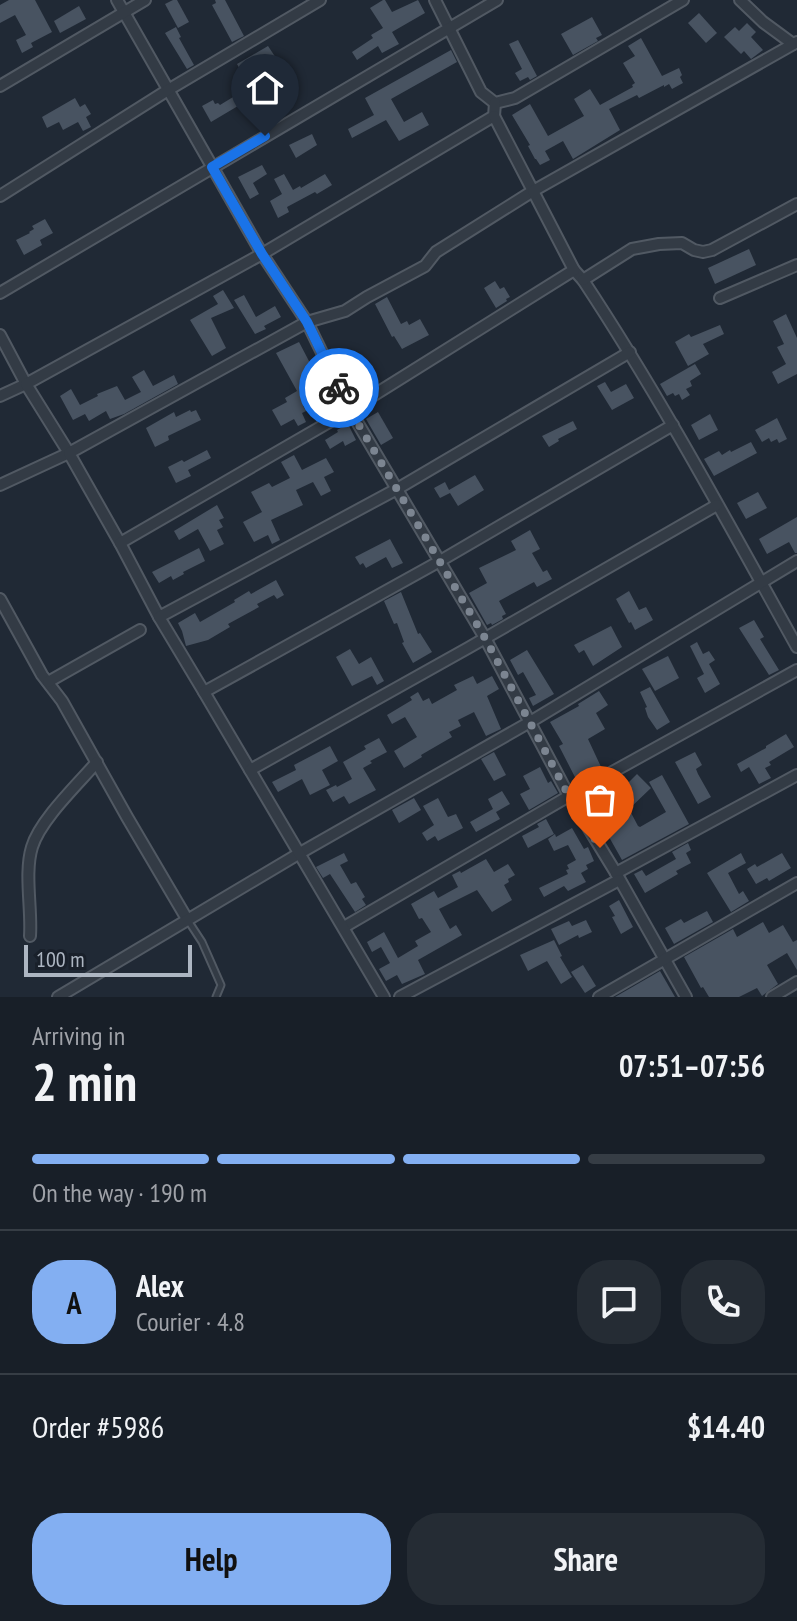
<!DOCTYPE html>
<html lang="en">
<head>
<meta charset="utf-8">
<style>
	:root { --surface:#181f28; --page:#252c34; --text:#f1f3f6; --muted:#9fa2a8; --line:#363d45; --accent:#83aff2 }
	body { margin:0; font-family:"PT Sans Narrow",sans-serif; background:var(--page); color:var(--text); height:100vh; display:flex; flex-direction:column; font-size:30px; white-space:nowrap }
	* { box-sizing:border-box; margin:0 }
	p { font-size:26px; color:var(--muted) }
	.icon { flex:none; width:44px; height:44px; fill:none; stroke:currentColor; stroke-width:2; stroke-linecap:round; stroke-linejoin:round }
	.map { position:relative; height:997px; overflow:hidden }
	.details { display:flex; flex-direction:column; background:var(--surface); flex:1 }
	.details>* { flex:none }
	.scale { position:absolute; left:24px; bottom:20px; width:168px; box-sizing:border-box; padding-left:8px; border:4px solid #adb6c2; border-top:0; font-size:22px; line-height:28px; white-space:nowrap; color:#adb6c2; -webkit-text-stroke:6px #19202a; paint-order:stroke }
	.pin { position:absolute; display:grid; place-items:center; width:68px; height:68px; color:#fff; margin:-82px -34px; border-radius:50% 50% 50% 0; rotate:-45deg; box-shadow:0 0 8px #0007 }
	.pin .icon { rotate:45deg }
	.courier { position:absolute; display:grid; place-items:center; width:80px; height:80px; margin:-40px; border:6px solid #1a73e8; border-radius:50%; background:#fff; color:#222; box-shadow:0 2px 10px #0007 }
	.overview em { font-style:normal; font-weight:700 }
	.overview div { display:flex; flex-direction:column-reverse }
	.overview { display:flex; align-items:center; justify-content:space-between; height:136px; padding:0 32px }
	h1 { font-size:52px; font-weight:700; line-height:60px }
	.bar { display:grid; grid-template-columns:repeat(4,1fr); gap:12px 8px; align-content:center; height:96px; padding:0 32px }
	.bar i { height:10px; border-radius:6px; background:var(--line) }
	.bar .selected { background:var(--accent) }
	.bar p { grid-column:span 4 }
	.line { display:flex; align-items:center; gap:20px; padding:0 32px; border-top:2px solid var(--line) }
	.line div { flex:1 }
	.round { display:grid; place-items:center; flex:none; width:84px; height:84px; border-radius:32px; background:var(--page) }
	.button { display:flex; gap:16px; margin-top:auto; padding:16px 32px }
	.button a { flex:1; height:92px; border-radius:32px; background:var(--accent); color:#111; font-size:32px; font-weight:700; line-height:92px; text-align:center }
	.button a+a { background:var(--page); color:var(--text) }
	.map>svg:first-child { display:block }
</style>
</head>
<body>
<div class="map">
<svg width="797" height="997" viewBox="0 0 797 997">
	<rect width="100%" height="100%" fill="#202935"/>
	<g fill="#485361">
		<polygon points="9,0 35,0 52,32 31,43 33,47 22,53 16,40 26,35 15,15 0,23 0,5"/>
		<polygon points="173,0 177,0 189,22 178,28 165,4"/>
		<polygon points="215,0 225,0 244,36 232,42 212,5 216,3"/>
		<polygon points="383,0 385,0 392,12 418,0 425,13 392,32 399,44 382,53 378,46 357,60 352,52 373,38 371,35 383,28 370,8"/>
		<polygon points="79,6 86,19 60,33 54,21"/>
		<polygon points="699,13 717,33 706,43 688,23"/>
		<polygon points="592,17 602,35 596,38 598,41 573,55 561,34"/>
		<polygon points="747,23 756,32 751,37 763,50 751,59 744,51 741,54 724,37 735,27 739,31"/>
		<polygon points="176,27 181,37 179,38 194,65 187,69 165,33"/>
		<polygon points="641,38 662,76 679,68 682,75 680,77 683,83 672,89 669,84 664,87 664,85 639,98 637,95 609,109 620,130 573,159 563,141 545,151 550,160 540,165 536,159 535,159 528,146 530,145 512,115 530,104 548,136 584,116 574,99 590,89 600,105 633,87 632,85 635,83 623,63 635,56 628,46"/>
		<polygon points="518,40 537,76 530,80 528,77 520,81 515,73 522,69 509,44"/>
		<polygon points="268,46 276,58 244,77 237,64"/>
		<polygon points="451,50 457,62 391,99 404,122 422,112 429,125 399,141 386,120 352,138 348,129 374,115 365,98"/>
		<polygon points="238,94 243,103 211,122 202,106 213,100 215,104 218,103 220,105"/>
		<polygon points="75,98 80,107 85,104 91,114 86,117 91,127 83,131 78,122 63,130 59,122 47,128 42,117"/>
		<polygon points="312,134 317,145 296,158 289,145"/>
		<polygon points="262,165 267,174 253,183 259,194 250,199 238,177"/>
		<polygon points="284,174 293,190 300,186 301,188 325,174 332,185 317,194 315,192 287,207 289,212 278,218 270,201 282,194 274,179"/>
		<polygon points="45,219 53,233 40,240 42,245 24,255 16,240 30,233 29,232 34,229 32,226"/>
		<polygon points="749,249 756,265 715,284 708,268"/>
		<polygon points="495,281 500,289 504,287 510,297 506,299 507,301 496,308 484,288"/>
		<polygon points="223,290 234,308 211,318 226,348 212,356 190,320 218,304 213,296"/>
		<polygon points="244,295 256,317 275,306 281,317 264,326 266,329 255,334 234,300"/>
		<polygon points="387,297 401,324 407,321 409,325 420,319 429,335 402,349 394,336 392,337 375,304"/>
		<polygon points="786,314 797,338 797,374 778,384 772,372 786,364 777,347 784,344 773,321"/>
		<polygon points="720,325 724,334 703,344 709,354 688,366 675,342 689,334 691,337"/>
		<polygon points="299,342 310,363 316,359 337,401 328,406 323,396 303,406 306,411 302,413 306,422 298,426 294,419 281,426 272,410 287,402 285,398 297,391 276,353"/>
		<polygon points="695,364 701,374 690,381 692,386 686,389 690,395 682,400 679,394 675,396 673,393 667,396 660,384"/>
		<polygon points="144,370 153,386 174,375 178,384 124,414 110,419 106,411 89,421 85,414 73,420 60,396 71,389 80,405 98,396 97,394 117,386 125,400 141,392 132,377"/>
		<polygon points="605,382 611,392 626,384 634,398 612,410 597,386"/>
		<polygon points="190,410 191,412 196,410 201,420 168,436 169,440 155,447 146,428 174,412 176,417"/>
		<polygon points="378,412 393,438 381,445 366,419"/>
		<polygon points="710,414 718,430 699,440 691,425"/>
		<polygon points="777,418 787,439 779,443 777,439 771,442 769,438 762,442 755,430"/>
		<polygon points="573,421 577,429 558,439 559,441 549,447 542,436"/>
		<polygon points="348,424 356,440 345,446 343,441 330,449 325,440 338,432 337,430"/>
		<polygon points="751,442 757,453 714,476 704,459 719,451 722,455 730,450 731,452"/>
		<polygon points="207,450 211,458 188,470 191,476 176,483 168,467 182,460 184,462"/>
		<polygon points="294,455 302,470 326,458 334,472 324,477 331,491 321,496 313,482 296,490 303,505 271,520 280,540 272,544 268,535 254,542 243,522 262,512 251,492 269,483 272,487 290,478 281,462"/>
		<polygon points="475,475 484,490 458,506 450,493 440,498 434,488 445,482 449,490"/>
		<polygon points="758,492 767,508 746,519 737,503"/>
		<polygon points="217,505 224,518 219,520 223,527 217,530 224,544 210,551 198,529 179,540 174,531"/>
		<polygon points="797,517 797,553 795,553 789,542 767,554 759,539"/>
		<polygon points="530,530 540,549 532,553 543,572 547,570 552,579 537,587 534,582 499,601 506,614 502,616 503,619 492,625 491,623 487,625 469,593 487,583 479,568 516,550 511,541"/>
		<polygon points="390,539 403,563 392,568 386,557 366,568 363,563 360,565 355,557"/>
		<polygon points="199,548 205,561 183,572 184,574 173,580 171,576 159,583 152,572"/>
		<polygon points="276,580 284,595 277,599 274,595 257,604 259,607 228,624 230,627 208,640 186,646 182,631 178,623 195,613 200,622 235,602 234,600 249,591 251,594"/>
		<polygon points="629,591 639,610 646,607 653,620 635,630 631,622 629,623 616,599"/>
		<polygon points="401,592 418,634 420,633 432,652 413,663 402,643 404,642 397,623 394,624 384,601"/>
		<polygon points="754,620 764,637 760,639 779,670 769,675 739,628"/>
		<polygon points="611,626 622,647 593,666 584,650 579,653 574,645"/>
		<polygon points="697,642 703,654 709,651 715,660 709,664 720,684 705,693 697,678 704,674 690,646"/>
		<polygon points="350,649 359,664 371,657 384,681 377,685 372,676 352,686 336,657"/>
		<polygon points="527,650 554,694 533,706 529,698 536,695 523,672 518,675 510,660"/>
		<polygon points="668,656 679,678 655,691 642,669"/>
		<polygon points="473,676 477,684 492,676 499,689 487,696 501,729 486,736 474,712 458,720 461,726 449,732 452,737 421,755 422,757 404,768 394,751 417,737 405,717 392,724 387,715 412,700 410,697 418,692 423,701 429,698 432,704 457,690 454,685"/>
		<polygon points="650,687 670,722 657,730 648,717 645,708 647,707 640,692"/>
		<polygon points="599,691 608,705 596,713 605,729 588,739 602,769 577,781 559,746 563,744 550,722 579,706 578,704"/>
		<polygon points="786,734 794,747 769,762 771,765 765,768 771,778 759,784 749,767 741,772 737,764 766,748 766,746"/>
		<polygon points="379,738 387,752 370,761 372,763 363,768 376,790 349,804 344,796 333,802 326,790 336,785 337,787 352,779 343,762 366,749 364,746"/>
		<polygon points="330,746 338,761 322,770 330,785 310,795 302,779 278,792 272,782 296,770 294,765"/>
		<polygon points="494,752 506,775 494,781 481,759"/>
		<polygon points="695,752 702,765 696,769 698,774 711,797 698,804 675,762"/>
		<polygon points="540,767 548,783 551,781 558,793 529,810 520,794 530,789 523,776"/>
		<polygon points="637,774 651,788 629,809 638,826 640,827 666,812 649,782 662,775 689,824 622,860 600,821 618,812 602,787 610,782 611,784 614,782 619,792"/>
		<polygon points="502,791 510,804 496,812 500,819 476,832 470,822 493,809 488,799"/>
		<polygon points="414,798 421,810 399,823 392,810"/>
		<polygon points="438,798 448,817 456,814 463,828 438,841 435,836 427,841 422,833 434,825 423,806"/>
		<polygon points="546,819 554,834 528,848 522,836 539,827 537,824"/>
		<polygon points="572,828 584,849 588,847 594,861 586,865 588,869 581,873 586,882 568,891 564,886 544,897 539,888 568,874 566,870 569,869 567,865 576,860 568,845 554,851 548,839 555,834 556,837"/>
		<polygon points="688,843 691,850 686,853 691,863 676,871 678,874 645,893 634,874 642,870 646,876 676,859 672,852"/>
		<polygon points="344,853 348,861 340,865 351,884 356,882 365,897 362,899 366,905 355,912 330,874 323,878 316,867"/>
		<polygon points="741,853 746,863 728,873 739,894 743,891 749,901 731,912 707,873"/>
		<polygon points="782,853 791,868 769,881 767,878 756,884 747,869 755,864 757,867"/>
		<polygon points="486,859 494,872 508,864 515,875 508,879 509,882 504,885 512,900 492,912 477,890 439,909 450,929 456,925 462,935 418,960 425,974 402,984 397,975 386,981 379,969 390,963 381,947 372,952 367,942 384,932 398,958 418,946 415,941 431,932 422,918 419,919 411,904 434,891 438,898 458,887 452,875 460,871 461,873"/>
		<polygon points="619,900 633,927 621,934 612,917 615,916 609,906"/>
		<polygon points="707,911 713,922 674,944 665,928 681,919 684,923"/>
		<polygon points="586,920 592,932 579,938 578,935 559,945 551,929 569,921 572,926"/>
		<polygon points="763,922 769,933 783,925 793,942 797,940 797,970 787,953 767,965 778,984 762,996 757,988 739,997 709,997 703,987 701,988 684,957 733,929 737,937"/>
		<polygon points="554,940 562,956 560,957 572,977 561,984 547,961 528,971 520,955"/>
		<polygon points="583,965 596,986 585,993 571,972"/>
		<polygon points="660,971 675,997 615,997"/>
	</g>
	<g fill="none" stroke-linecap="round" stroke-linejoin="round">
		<defs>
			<polyline id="lane" points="187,919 202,942 221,985 216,997"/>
			<g id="street">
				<polyline points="117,0 262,254 307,322 350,410 485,638 569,796 616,873 686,997"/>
				<polyline points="435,0 481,92 495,103 515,98 683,0"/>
				<polyline points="740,0 763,22 793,44"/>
				<polyline points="0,86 145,0"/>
				<polyline points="0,196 168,90 320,0"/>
				<path d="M574,270L583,280C661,398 728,523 797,647"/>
				<polyline points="583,280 632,249 659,244 682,243 694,250 703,252 712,250 797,204"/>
				<polyline points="0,293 497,0"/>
				<polyline points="720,298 797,265"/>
				<polyline points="0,335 26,384 0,396"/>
				<polyline points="0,485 69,453 26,384 262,254 494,116 495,103"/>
				<polyline points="120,543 69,453 307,322 345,311 367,297 425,266 436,252 533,191 494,116"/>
				<polyline points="0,599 42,675 62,701 127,817 187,919"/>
				<polyline points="159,617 120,543 350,410 574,270 533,191 797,42"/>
				<polyline points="48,682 140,630"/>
				<polyline points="204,692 159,617 397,489 630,352"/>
				<polyline points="250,770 204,692 440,561 673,425"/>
				<polyline points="616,873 797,775"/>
				<polyline points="344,927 569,796 797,670"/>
				<path d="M30,936C32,909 24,873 32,847C40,820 78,784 97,762"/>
				<polyline points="58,997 300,853 530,722 797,561"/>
				<polyline points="384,997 250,770 468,648 717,505"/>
				<polyline points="400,997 619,880"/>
				<polyline points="599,997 797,883"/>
				<polyline points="772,997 797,982"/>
			</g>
		</defs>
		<use href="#lane" stroke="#515963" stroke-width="9"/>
		<use href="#street" stroke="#515963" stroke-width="14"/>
		<use href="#lane" stroke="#333b45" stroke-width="5"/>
		<use href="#street" stroke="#333b45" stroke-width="10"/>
	</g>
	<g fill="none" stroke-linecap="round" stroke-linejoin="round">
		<polyline stroke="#7c8591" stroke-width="8" stroke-dasharray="0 14.4" points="339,388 350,410 485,638 569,796 600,848"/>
		<polyline stroke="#1a73e8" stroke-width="10" points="265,136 212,167 262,254 307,322 339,388"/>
	</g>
</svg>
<div class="scale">100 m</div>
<div class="pin" style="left:600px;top:848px;background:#ea580c"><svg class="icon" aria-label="bag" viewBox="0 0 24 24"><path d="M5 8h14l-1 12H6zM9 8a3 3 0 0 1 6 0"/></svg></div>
<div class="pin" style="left:265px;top:136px;background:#1f2937"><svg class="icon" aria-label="home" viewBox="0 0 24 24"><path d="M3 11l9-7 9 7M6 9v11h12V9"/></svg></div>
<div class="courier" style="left:339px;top:388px"><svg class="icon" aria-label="bike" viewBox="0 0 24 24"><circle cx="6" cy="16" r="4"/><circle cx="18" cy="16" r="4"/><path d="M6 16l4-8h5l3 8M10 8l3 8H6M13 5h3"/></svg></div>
</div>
<section class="details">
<div class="overview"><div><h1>2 min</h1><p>Arriving in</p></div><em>07:51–07:56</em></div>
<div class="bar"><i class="selected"></i><i class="selected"></i><i class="selected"></i><i></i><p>On the way · 190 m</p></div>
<div class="line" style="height:144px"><b class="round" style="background:var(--accent);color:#111">A</b><div><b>Alex</b><p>Courier · 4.8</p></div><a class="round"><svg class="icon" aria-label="chat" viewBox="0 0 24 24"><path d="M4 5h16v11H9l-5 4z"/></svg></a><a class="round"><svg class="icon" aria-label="phone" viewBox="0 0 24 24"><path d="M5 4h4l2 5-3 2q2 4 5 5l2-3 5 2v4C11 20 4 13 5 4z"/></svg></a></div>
<div class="line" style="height:104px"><div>Order #5986</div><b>$14.40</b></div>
<div class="button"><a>Help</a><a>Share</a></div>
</section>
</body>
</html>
